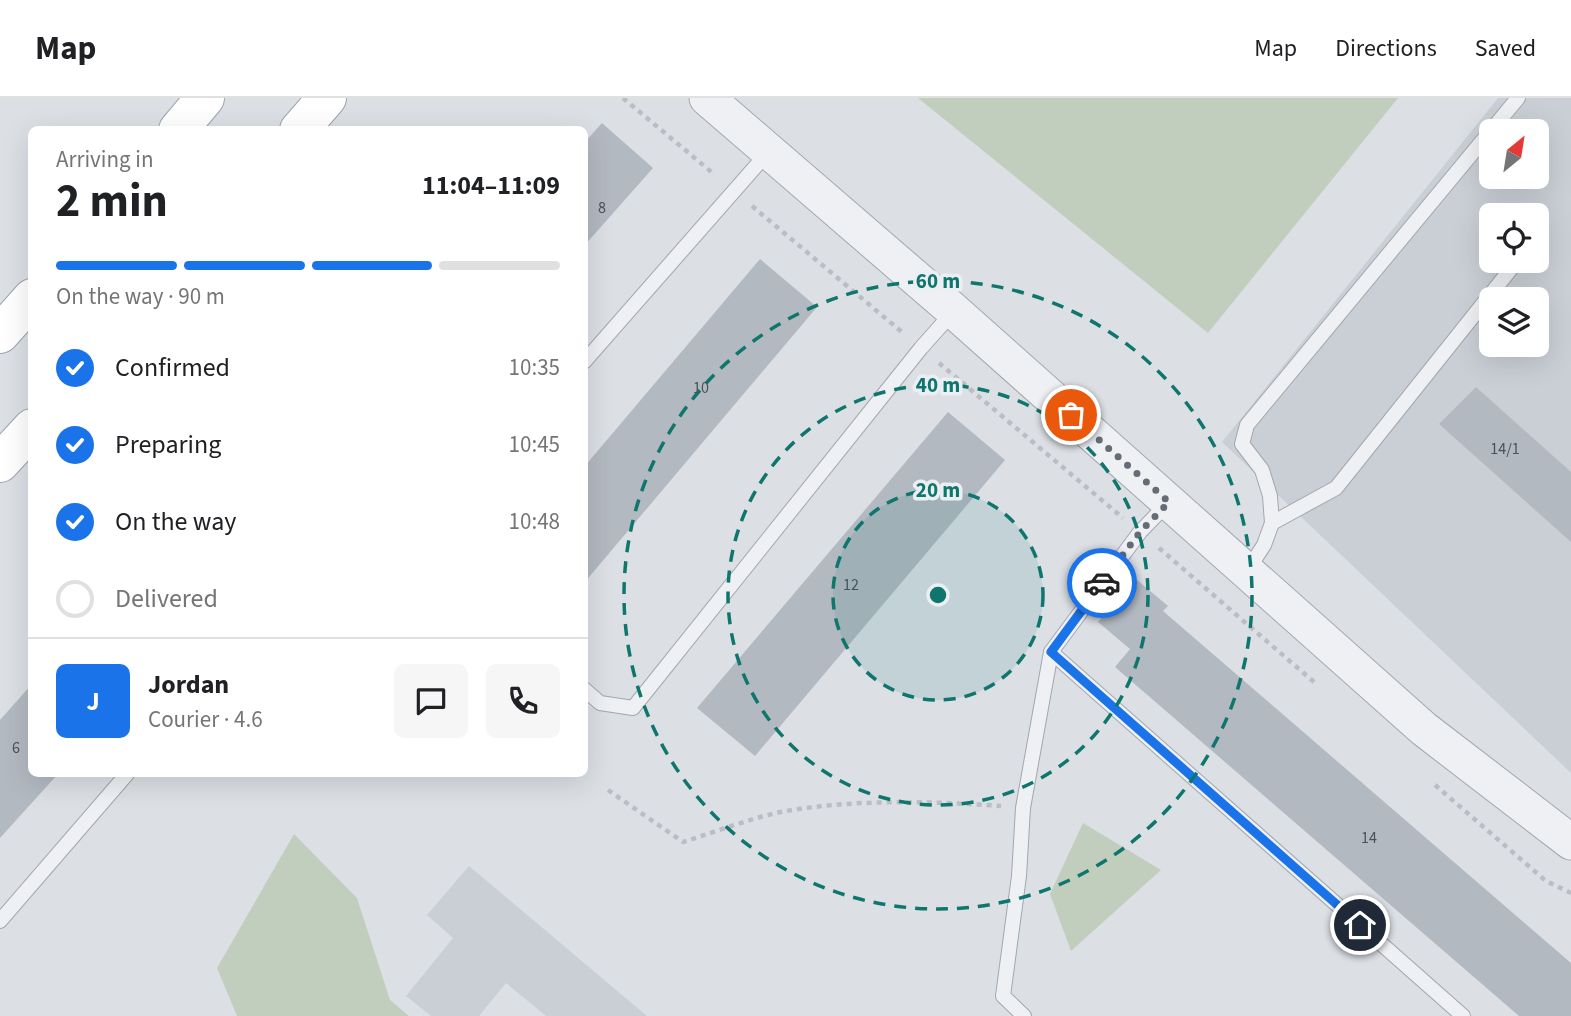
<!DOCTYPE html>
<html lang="en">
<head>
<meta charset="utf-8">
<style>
	:root { --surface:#fff; --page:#f6f6f6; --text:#202124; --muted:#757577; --line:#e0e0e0; --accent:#1a73e8 }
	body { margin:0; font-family:"Source Sans 3",sans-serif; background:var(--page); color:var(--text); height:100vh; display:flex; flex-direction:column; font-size:26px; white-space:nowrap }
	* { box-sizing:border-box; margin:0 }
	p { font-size:23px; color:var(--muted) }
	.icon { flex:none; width:38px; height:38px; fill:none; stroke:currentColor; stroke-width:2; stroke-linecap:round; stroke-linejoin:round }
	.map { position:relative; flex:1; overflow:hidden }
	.drawer { position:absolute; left:28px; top:28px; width:560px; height:651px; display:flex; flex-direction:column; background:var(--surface); border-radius:10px; box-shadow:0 7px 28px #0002 }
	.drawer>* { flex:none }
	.needle { width:46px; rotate:30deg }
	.tools { position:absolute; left:1479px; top:21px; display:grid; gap:14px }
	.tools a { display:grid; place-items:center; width:70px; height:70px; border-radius:10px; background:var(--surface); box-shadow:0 7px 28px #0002; font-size:35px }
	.pin { position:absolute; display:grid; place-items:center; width:60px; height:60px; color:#fff; margin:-30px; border:4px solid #fff; border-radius:50%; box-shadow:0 2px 7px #0007 }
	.courier { position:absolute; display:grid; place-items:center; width:70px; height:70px; margin:-35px; border:5px solid #1a73e8; border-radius:50%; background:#fff; color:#222; box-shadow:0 2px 9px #0007 }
	.headline em { font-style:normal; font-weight:700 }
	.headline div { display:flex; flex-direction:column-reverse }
	.headline { display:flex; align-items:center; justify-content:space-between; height:119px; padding:0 28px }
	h1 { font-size:46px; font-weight:700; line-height:52px }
	.bar { display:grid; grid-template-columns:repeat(4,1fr); gap:10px 7px; align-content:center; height:84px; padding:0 28px }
	.bar i { height:9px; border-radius:5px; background:var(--line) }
	.bar .current { background:var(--accent) }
	.bar p { grid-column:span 4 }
	.line { display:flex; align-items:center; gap:18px; padding:0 28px; border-top:2px solid var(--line) }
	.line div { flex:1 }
	.round { display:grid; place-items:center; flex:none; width:74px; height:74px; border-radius:10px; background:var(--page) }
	ol { padding:0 28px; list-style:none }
	li { display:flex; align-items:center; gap:21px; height:77px }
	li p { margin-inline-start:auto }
	li .icon { padding:7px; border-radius:50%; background:var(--accent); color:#fff; stroke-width:4 }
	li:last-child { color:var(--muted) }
	li i { width:38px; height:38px; border:4px solid var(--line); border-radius:50% }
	header { display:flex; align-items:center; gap:42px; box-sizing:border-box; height:98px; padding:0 35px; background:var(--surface); border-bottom:2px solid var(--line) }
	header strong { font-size:33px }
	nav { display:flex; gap:38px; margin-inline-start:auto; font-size:24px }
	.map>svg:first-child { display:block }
</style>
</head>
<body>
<header>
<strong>Map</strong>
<nav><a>Map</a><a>Directions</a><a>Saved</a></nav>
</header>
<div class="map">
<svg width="1571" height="918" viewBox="0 0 1571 918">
	<rect width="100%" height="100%" fill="#dce0e5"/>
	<g fill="#cacfd6" fill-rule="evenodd">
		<path d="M1498,0H1571V675L1222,344ZM1491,33H1536V79H1491ZM1491,117H1536V163H1491ZM1491,201H1536V247H1491Z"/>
		<polygon points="469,768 647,918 546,918 506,885 479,918 431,918 406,898 453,840 427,817"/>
	</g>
	<g fill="#c2cebd">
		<polygon points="918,0 1398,0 1208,235"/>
		<polygon points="1083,725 1161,772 1071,853 1050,796"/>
		<polygon points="294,736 357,800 390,902 409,918 237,918 217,870"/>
	</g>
	<g fill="#b3b9c1">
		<polygon points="602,25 653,70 584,148 584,45"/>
		<polygon points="760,161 817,209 584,485 584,369"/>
		<polygon points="1476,289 1571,374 1571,444 1439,326"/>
		<polygon points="948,314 1005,362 755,658 697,610"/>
		<polygon points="1136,481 1168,508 1163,513 1571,865 1571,918 1519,918 1115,569 1130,551 1098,524"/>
		<polygon points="32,586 32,676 58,676 0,740 0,622"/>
	</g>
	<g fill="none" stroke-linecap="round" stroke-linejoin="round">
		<defs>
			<g id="service">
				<polyline points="584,264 770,52"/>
				<polyline points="1272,425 1336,390 1514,167"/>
				<polyline points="1247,473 1264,447 1272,425 1270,398 1262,372 1242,346 1247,327 1518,0"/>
				<polyline points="1051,554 1463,918"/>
				<polyline points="584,591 600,605 633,610 921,250 954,213"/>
				<polyline points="0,823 127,676"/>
				<polyline points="1024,918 1003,898 1019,778 1023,710 1051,554 1140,434 1168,405"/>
			</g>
			<polyline id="tertiary" points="707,0 954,213 1424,631 1571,744"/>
			<g id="primary">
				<polyline points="178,32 205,0"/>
				<polyline points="299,32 327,0"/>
				<polyline points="0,236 32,200"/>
				<polyline points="0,365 32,330"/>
			</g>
		</defs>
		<use href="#service" stroke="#a2a7ae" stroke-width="16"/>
		<use href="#tertiary" stroke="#a2a7ae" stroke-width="37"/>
		<use href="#primary" stroke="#9ca4b0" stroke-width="40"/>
		<g stroke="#babec4" stroke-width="4.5" stroke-dasharray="5 5" stroke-linecap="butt">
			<polyline points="623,0 715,77"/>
			<polyline points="752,108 903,235"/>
			<polyline points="939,265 1123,420"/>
			<polyline points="1159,450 1314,584"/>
			<polyline points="1435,687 1546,783 1571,795"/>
			<path d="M608,692L683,744C715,734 748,721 781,714C850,701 931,703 1001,708"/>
		</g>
		<use href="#service" stroke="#eef0f4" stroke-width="14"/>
		<use href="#tertiary" stroke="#eef0f4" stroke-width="35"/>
		<use href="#primary" stroke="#fff" stroke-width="38"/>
	</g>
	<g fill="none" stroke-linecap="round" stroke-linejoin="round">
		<polyline stroke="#666c76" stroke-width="7" stroke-dasharray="0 12.6" points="1071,317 1169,404 1140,434 1102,485"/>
		<polyline stroke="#1a73e8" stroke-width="9" points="1102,485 1051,554 1360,827"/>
	</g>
	<circle cx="938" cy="497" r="105" fill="#0f766e" fill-opacity=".12"/>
	<g fill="none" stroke="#0f766e" stroke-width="3.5" stroke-dasharray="12 9">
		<circle cx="938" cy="497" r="105"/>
		<circle cx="938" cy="497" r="210"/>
		<circle cx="938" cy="497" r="314"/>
	</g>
	<g text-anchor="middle" stroke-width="7" stroke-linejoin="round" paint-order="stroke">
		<g font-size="16" fill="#4a515c">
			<text x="602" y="115">8</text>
			<text x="701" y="295">10</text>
			<text x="1505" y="356">14/1</text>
			<text x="851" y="492">12</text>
			<text x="16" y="655">6</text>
			<text x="1369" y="745">14</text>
		</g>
	</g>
	<circle cx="938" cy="497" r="10" fill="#0f766e" stroke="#ebeef3" stroke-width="3.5"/>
	<g font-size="21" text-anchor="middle" font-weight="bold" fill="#0f766e" stroke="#ebeef3" stroke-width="7" stroke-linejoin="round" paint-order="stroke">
		<text x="938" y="190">60 m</text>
		<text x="938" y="294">40 m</text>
		<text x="938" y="399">20 m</text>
	</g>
</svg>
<div class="tools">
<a><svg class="needle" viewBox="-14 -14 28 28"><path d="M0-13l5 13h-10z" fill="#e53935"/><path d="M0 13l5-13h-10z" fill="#757577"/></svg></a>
<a><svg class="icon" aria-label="locate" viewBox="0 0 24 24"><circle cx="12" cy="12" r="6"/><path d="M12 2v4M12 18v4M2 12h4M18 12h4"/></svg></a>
<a><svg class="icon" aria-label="layers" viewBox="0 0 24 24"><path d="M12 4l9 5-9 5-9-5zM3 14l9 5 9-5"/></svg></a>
</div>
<div class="pin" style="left:1071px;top:317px;background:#ea580c"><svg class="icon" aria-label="bag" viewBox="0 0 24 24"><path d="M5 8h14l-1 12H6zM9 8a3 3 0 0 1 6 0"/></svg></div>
<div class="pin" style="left:1360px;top:827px;background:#1f2937"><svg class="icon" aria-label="home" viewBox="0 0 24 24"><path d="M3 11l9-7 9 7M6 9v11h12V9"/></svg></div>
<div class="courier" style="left:1102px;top:485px"><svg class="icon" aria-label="car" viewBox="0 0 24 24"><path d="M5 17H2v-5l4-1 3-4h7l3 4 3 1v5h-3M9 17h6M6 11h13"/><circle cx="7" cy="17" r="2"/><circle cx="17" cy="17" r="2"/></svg></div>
<section class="drawer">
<div class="headline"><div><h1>2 min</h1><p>Arriving in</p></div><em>11:04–11:09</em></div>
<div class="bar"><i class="current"></i><i class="current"></i><i class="current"></i><i></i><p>On the way · 90 m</p></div>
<ol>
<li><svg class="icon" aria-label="check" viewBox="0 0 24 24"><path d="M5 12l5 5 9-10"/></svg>Confirmed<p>10:35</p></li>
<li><svg class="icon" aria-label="check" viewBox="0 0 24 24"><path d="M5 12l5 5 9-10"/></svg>Preparing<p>10:45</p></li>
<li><svg class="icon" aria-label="check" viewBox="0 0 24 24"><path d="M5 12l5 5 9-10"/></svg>On the way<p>10:48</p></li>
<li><i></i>Delivered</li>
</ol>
<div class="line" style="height:126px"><b class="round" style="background:var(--accent);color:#fff">J</b><div><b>Jordan</b><p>Courier · 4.6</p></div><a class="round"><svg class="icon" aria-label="chat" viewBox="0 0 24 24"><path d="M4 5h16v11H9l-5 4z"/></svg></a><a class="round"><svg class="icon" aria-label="phone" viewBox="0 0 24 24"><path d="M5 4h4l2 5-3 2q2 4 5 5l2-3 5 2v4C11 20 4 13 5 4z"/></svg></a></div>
</section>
</div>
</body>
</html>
